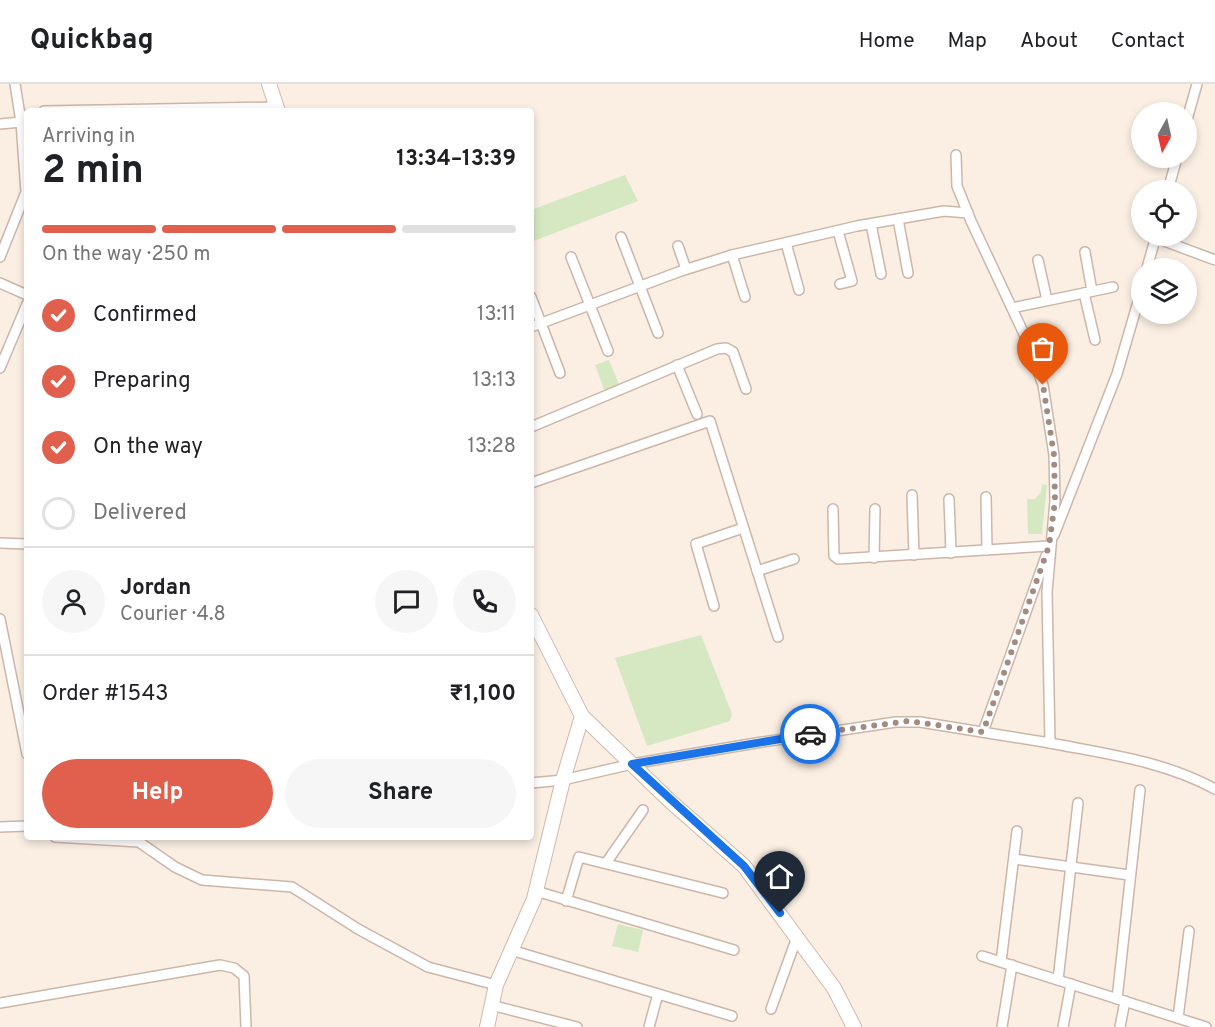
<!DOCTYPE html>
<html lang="en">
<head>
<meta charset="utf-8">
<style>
	:root { --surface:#fff; --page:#f6f6f6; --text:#202124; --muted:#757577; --line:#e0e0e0; --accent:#e0604d }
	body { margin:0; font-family:Overpass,sans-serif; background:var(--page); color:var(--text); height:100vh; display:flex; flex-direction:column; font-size:22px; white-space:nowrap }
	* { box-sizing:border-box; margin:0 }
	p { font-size:20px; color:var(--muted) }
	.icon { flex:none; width:33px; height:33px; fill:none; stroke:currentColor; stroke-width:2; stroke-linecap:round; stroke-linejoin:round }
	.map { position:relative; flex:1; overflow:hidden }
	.panel { position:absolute; left:24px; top:24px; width:510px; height:732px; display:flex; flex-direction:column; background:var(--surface); border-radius:6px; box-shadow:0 3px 9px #0003 }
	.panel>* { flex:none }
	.needle { width:39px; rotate:188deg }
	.tools { position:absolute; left:1131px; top:18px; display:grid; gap:12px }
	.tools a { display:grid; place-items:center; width:66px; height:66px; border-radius:50%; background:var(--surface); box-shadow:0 3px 9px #0003; font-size:30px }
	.pin { position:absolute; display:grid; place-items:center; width:51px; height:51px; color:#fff; margin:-62px -26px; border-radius:50% 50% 50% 0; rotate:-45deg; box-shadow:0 0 6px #0007 }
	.pin .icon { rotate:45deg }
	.courier { position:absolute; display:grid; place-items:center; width:60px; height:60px; margin:-30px; border:4px solid #1a73e8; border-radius:50%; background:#fff; color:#222; box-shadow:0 2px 8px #0007 }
	.overview em { font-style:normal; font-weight:700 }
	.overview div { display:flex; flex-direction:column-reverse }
	.overview { display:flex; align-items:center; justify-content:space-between; height:102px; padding:0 18px }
	h1 { font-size:39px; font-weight:700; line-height:45px }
	.bar { display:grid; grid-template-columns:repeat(4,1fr); gap:9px 6px; align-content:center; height:72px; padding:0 18px }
	.bar i { height:8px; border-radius:4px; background:var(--line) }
	.bar .current { background:var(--accent) }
	.bar p { grid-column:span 4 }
	.line { display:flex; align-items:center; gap:15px; padding:0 18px; border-top:2px solid var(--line) }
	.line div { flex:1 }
	.round { display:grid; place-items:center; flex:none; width:63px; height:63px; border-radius:32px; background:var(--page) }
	ol { padding:0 18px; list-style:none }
	li { display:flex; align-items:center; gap:18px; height:66px }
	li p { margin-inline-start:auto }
	li .icon { padding:6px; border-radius:50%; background:var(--accent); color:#fff; stroke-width:4 }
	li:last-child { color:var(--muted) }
	li i { width:33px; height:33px; border:3px solid var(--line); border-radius:50% }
	.action { display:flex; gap:12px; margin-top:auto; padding:12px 18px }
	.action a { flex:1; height:69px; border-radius:36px; background:var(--accent); color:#fff; font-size:24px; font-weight:700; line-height:69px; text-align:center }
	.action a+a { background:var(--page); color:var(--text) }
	header { display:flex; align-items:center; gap:36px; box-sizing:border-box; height:84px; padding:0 30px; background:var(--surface); border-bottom:2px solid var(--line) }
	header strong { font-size:28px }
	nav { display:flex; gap:33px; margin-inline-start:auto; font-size:21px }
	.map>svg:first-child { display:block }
</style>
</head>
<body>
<header>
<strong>Quickbag</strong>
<nav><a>Home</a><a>Map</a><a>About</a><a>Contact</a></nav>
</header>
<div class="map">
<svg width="1215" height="943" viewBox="0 0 1215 943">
	<rect width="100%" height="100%" fill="#fbefe3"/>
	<g fill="#d5e8c2">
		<polygon points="625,91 638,117 531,158 531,126"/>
		<polygon points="609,276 620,303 605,308 595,281"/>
		<polygon points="1042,400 1047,401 1042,450 1028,450 1027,415 1035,415 1041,408"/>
		<polygon points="701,551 732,630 730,637 647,662 615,574"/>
		<polygon points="618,840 643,846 638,868 612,862"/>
	</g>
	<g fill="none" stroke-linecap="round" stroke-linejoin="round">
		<defs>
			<g id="street">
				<polyline points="44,27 277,23"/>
				<polyline points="1186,39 1197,0"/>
				<polyline points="0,40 21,38 15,0"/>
				<path d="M956,71L957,102L971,137L1024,250L1043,301L1054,371L1055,417L1047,508L1050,659C1107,670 1164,677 1215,705"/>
				<polyline points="1168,106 1177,74"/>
				<polyline points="898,135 908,189"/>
				<polyline points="871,140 881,190"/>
				<polyline points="838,147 852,197 840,200"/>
				<polyline points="621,153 658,249"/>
				<polyline points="1156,154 1215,176"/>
				<polyline points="786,159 799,206"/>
				<polyline points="678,162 686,185"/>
				<polyline points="1085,168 1092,207"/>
				<polyline points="732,171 745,213"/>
				<polyline points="0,173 26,108 21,38 27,31"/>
				<polyline points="571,173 608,267"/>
				<polyline points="1038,176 1047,216"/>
				<polyline points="1147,184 1156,152"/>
				<polyline points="0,199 27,211"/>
				<polyline points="1084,209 1095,256"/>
				<polyline points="531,213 560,289"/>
				<polyline points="1012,224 1113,203"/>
				<polyline points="531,243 681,187 732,171 857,142 944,127 968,129"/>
				<polyline points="677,281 697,330"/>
				<polyline points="0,284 27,220"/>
				<polyline points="531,343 717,265 726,264 733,268 746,305"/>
				<polyline points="531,399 710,337 778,553"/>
				<polyline points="912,411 914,471"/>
				<polyline points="986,413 987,466"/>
				<polyline points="949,415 951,469"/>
				<polyline points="833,425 834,472 838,475 1049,462"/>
				<polyline points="1054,451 1117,290 1142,204"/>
				<polyline points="0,459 27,460"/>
				<polyline points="874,474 875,425"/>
				<polyline points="757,487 794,475"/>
				<polyline points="714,522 696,460 743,444"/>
				<polyline points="0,535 27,670"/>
				<polyline points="983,648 1046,472"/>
				<polyline points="531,699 563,696 632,680 762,658 896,638 920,638 1050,659"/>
				<polyline points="0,743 27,742"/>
				<polyline points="55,753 139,758 175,783 202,796 292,803 358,845 428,883 496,901"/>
				<polyline points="1014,775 1129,791"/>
				<polyline points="606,779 643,726"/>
				<polyline points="536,807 734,866"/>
				<polyline points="566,817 579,773 723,809"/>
				<polyline points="511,866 732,932"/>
				<polyline points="982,872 1206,943"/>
				<polyline points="1001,878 1017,747"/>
				<polyline points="1058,896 1078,719"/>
				<polyline points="1117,915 1140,706"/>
				<polyline points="0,919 220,881 234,884 244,892 246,943"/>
				<polyline points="491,921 577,943"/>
				<polyline points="771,925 797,853"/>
				<polyline points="1178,934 1189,847"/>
				<polyline points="649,943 658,910"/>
				<polyline points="1002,943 1012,881"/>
				<polyline points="1063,943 1071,900"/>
				<polyline points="1120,943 1125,917"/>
			</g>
			<g id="secondary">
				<polyline points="269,0 278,27"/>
				<polyline points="582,632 670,717 744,782 834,904 854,943"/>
				<polyline points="487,943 496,901 534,815 563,696 582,632 531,531"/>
			</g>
		</defs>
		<use href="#street" stroke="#ccb6aa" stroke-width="12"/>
		<use href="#secondary" stroke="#d1b8aa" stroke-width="16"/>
		<use href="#street" stroke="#fff" stroke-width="9"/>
		<use href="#secondary" stroke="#fff" stroke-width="14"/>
	</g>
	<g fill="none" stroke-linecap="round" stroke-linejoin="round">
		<polyline stroke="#a28b80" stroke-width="6" stroke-dasharray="0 10.8" points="810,650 909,637 983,648 1049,462 1055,417 1054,371 1043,301"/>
		<polyline stroke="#1a73e8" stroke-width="8" points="780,829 744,782 632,680 810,650"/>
	</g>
</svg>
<div class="tools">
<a><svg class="needle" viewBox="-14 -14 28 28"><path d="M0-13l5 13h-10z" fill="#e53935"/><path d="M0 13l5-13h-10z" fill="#757577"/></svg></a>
<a><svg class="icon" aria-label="locate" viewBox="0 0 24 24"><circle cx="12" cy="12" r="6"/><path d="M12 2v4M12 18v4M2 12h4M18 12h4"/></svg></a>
<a><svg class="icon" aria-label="layers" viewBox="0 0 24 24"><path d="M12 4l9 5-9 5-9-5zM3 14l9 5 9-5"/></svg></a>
</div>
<div class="pin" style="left:1043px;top:301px;background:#ea580c"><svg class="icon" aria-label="bag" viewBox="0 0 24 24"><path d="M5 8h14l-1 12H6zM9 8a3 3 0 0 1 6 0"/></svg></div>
<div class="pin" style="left:780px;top:829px;background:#1f2937"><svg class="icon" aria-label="home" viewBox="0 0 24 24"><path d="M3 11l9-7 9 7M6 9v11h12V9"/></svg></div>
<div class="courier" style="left:810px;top:650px"><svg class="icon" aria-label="car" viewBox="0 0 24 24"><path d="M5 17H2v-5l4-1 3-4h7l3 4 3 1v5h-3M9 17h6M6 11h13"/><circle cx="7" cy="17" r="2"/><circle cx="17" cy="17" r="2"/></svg></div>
<section class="panel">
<div class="overview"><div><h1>2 min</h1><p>Arriving in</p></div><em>13:34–13:39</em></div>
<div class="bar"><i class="current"></i><i class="current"></i><i class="current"></i><i></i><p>On the way · 250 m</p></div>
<ol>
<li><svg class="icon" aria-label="check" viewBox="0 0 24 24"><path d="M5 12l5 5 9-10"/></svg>Confirmed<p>13:11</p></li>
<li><svg class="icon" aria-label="check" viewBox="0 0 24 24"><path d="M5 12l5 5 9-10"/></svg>Preparing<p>13:13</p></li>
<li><svg class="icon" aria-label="check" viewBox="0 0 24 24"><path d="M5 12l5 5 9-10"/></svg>On the way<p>13:28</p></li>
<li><i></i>Delivered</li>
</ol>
<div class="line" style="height:108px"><a class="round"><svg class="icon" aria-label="person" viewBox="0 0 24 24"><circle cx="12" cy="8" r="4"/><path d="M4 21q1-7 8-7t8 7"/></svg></a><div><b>Jordan</b><p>Courier · 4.8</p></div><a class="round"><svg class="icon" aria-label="chat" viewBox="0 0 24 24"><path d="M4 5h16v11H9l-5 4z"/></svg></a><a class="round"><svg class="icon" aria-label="phone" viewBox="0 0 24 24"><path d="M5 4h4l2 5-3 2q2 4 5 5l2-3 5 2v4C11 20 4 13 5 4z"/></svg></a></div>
<div class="line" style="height:78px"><div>Order #1543</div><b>₹1,100</b></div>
<div class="action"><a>Help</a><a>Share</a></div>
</section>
</div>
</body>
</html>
